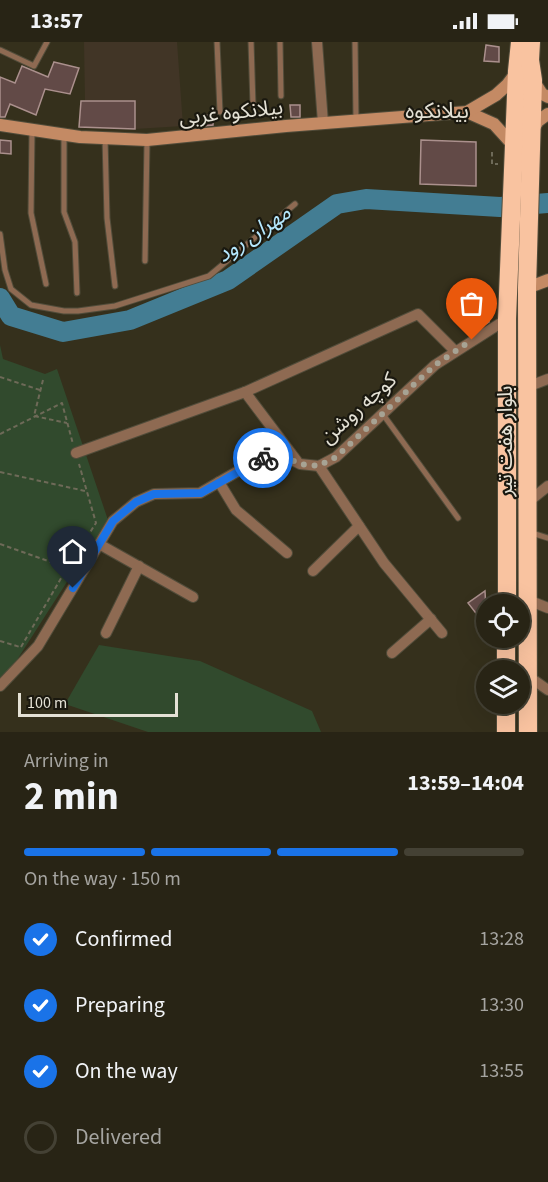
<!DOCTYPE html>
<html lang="en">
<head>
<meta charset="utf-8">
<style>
	:root { --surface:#282415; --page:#302c1e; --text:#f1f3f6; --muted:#a5a4a0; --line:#444134; --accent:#1a73e8 }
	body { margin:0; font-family:"Source Sans 3","Noto Sans Arabic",sans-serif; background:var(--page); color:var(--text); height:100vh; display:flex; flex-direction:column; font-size:22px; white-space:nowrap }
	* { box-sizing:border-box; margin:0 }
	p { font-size:20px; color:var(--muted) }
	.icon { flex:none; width:33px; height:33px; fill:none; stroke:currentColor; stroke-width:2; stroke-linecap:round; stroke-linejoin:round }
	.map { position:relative; height:690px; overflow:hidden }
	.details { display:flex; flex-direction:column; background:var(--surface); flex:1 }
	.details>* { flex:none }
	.controls { position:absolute; left:476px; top:552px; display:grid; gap:12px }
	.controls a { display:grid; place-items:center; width:54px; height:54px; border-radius:50%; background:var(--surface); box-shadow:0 6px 24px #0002,0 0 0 2px var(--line); font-size:30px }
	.scale { position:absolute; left:18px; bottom:15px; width:160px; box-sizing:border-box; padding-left:6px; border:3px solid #e4e1d5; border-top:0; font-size:16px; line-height:21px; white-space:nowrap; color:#e4e1d5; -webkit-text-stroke:4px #1a180f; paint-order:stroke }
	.pin { position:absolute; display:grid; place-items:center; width:51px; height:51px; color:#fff; margin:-62px -26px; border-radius:50% 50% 50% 0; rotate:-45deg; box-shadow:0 0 6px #0007 }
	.pin .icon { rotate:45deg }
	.courier { position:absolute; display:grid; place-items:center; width:60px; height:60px; margin:-30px; border:4px solid #1a73e8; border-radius:50%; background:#fff; color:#222; box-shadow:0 2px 8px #0007 }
	.summary em { font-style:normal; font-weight:700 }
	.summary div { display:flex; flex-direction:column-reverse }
	.summary { display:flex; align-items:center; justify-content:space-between; height:102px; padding:0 24px }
	h1 { font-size:39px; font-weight:700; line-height:45px }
	.bar { display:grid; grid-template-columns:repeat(4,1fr); gap:9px 6px; align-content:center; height:72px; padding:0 24px }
	.bar i { height:8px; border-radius:4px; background:var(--line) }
	.bar .selected { background:var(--accent) }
	.bar p { grid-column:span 4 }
	ol { padding:0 24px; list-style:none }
	li { display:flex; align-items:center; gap:18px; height:66px }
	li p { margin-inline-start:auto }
	li .icon { padding:6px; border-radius:50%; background:var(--accent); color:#fff; stroke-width:4 }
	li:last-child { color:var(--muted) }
	li i { width:33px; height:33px; border:3px solid var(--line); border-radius:50% }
	.status { display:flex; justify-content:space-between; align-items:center; height:42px; padding:0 30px; background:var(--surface); direction:ltr }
	.status svg { height:16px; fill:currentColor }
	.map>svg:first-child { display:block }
</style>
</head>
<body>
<div class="status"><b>13:57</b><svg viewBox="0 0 49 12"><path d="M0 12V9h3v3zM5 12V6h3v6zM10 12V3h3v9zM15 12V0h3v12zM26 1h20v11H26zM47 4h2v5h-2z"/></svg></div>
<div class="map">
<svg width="548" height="690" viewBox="0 0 548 690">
	<rect width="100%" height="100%" fill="#35301c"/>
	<polygon fill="#413526" points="84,0 177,0 183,84 135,87 134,59 85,59"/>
	<g fill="#314a2d">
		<polygon points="0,303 3,317 45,332 57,327 109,481 81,518 6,635 0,637"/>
		<polygon points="99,603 200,619 312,669 321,690 148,690 65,662"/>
	</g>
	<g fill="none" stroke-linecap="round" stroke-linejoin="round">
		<polyline stroke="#437d93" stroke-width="20" points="0,256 11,274 63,290 130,278 228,238 337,162 366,157 500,165 548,161"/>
	</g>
	<g fill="#624a47" stroke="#ab908d" stroke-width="1.5">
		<polygon points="486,3 499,5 499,20 484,19"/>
		<polygon points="54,20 79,26 70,52 45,47 36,73 10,62 5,75 0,75 0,35 15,41 22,24 48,35"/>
		<polygon points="81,59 135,59 135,87 79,85"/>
		<polygon points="290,63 300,63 300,75 291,75"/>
		<polygon points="204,73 213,73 213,83 205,84"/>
		<polygon points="0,98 11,99 11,112 0,111"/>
		<polygon points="421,98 476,100 476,144 420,142"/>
		<polygon points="472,263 489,263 489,280 481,285 471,285"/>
		<polygon points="485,549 486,568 482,579 468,561"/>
	</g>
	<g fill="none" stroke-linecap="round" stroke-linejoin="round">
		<defs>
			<g id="lane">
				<polyline points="217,0 220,70"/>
				<polyline points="251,0 253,63"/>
				<polyline points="280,0 281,54"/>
				<polyline points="355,0 356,78"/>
				<polyline points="0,8 34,24 47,0"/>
				<polyline points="32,89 31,171 46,242"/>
				<polyline points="64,93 64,170 75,200 77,251"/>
				<polyline points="105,96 107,176 115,244"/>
				<polyline points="0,192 5,228 11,247 31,263 64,269 78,269 115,264 209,234 295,162"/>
				<polyline points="145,219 147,100"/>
				<polyline points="382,371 458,476"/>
				<polyline points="532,491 548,496"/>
			</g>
			<g id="street">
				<polyline points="317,0 323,81"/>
				<polyline points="527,345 548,337"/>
				<polyline points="245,350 297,419"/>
				<polyline points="76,411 245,350 418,272 455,309"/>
				<polyline points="319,424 384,521 442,591"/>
				<polyline points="219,440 236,468 287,511"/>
				<polyline points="528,460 548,444"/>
				<polyline points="99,502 193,555"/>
				<polyline points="313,529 359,484"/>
				<polyline points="528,558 548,566"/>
				<polyline points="106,591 139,524"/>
				<polyline points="392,611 431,577"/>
				<polyline points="528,634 548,648"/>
				<polyline points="0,644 38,604 113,479 136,460 154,452 200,451 259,417 282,413 300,422 319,424 336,415 435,323 507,277"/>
			</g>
			<g id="secondary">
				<polyline points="533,38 542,52 548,55"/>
				<polyline points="467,70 494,82 513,103"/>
				<polyline points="0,83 80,95 147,98 286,84 467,70 496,53 507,43 516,31"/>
				<polyline points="533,87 538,79 548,72"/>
				<polyline points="527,246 548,238"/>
			</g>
			<g id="highway">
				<polyline points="507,562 507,277 517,29 520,0"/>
				<polyline points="506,628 506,596"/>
				<polyline points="506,690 506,662"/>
				<polyline points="528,690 527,246 533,38 530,18 531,0"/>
			</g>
		</defs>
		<use href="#lane" stroke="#514c3a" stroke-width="7"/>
		<use href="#street" stroke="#514c3a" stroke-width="12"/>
		<use href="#secondary" stroke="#514c3a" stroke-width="14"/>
		<use href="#highway" stroke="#514c3a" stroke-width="20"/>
		<g stroke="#6e6a58" stroke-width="2" stroke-dasharray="4.5 3" stroke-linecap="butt">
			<polyline points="492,110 492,122 498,122"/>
			<polyline points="0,335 40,348"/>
			<polyline points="43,338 34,374 67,381"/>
			<polyline points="0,392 62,361 73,402"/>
			<polyline points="0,430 85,449"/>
			<polyline points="0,502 68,526"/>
			<polyline points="0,599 20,605"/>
			<polyline points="21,605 67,526 96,481 79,422"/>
		</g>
		<use href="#lane" stroke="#8e6a52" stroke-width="5"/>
		<use href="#street" stroke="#8e6a52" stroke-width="10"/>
		<use href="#secondary" stroke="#c48a64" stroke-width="12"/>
		<use href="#highway" stroke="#f9c3a0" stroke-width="18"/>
	</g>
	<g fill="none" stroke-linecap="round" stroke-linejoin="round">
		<polyline stroke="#a7a394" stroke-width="6" stroke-dasharray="0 10.8" points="263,416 282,413 300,422 318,424 336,415 435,323 472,298"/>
		<polyline stroke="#1a73e8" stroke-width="8" points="73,546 113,479 136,460 154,452 201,451 263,416"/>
	</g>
	<g text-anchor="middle" stroke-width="4.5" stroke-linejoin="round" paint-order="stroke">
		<g font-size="21" fill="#e4e1d5" stroke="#1a180f">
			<text transform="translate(231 70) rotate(-6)" y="7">بیلانکوه غربی</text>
			<text transform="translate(358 366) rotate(-42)" y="7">کوچه روشن</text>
			<text transform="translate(505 399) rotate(-90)" y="7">بلوار هفت تیر</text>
		</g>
		<g font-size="22" fill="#e4e1d5" stroke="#1a180f">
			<text x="437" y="76">بیلانکوه</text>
		</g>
		<g font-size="22" font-style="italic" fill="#b6e9ff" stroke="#1a180f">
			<text transform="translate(253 191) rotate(-34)" y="8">مهران رود</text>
		</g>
	</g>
</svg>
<div class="controls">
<a><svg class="icon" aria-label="locate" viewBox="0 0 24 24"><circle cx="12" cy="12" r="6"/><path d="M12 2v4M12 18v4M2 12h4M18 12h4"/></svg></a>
<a><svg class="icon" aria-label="layers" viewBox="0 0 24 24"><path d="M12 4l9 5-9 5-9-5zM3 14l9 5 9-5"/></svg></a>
</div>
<div class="scale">100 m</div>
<div class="pin" style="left:472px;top:298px;background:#ea580c"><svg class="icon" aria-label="bag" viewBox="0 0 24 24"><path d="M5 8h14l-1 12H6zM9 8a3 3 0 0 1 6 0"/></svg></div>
<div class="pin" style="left:73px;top:546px;background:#1f2937"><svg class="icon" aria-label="home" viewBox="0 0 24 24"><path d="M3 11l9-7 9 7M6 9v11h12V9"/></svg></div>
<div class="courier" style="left:263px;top:416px"><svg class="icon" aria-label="bike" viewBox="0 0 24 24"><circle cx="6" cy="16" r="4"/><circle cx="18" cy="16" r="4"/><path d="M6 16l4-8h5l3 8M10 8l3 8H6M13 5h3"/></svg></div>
</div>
<section class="details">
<div class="summary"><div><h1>2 min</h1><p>Arriving in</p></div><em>13:59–14:04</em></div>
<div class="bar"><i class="selected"></i><i class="selected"></i><i class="selected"></i><i></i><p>On the way · 150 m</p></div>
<ol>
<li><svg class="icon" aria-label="check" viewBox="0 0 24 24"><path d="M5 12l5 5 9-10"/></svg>Confirmed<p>13:28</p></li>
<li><svg class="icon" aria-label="check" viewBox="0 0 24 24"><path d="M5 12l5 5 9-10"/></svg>Preparing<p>13:30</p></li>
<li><svg class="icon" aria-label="check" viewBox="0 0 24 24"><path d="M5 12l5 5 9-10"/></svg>On the way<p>13:55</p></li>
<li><i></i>Delivered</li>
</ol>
</section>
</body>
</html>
